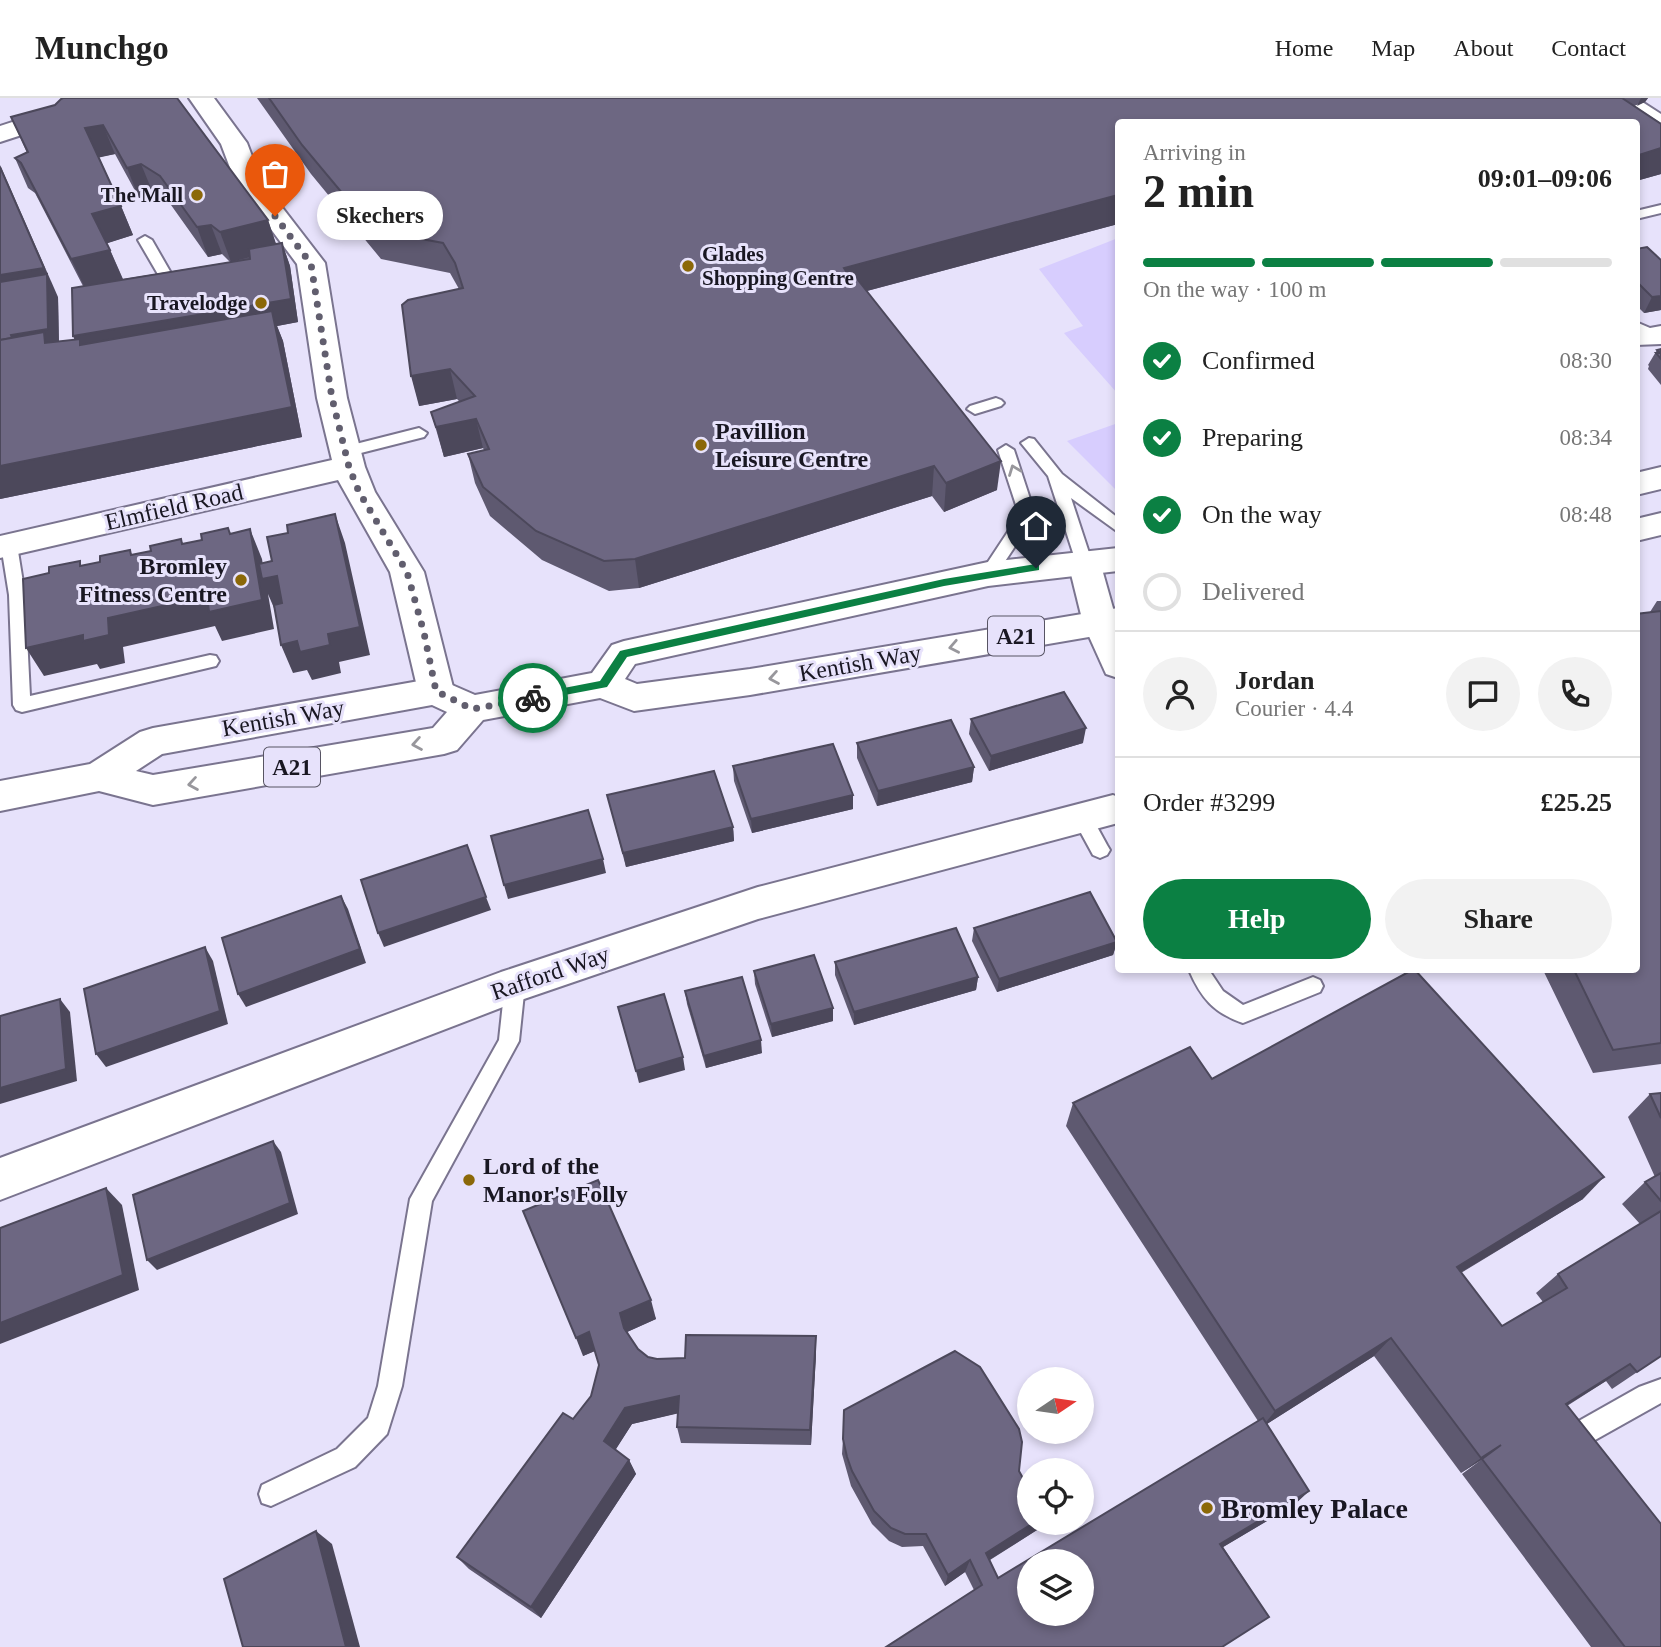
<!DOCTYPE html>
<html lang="en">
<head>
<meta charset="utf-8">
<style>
	:root { --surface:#fff; --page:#f2f2f2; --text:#222; --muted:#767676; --line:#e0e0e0; --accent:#0b8043 }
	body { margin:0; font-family:"Times New Roman",serif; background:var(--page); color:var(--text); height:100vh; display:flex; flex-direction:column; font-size:26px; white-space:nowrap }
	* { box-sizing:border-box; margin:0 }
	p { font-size:23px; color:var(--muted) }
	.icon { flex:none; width:38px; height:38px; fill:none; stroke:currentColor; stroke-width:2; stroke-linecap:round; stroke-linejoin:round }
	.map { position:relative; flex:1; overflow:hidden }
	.sheet { position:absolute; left:1115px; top:21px; width:525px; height:854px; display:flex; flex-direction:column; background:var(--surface); border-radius:7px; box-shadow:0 4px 10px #0003 }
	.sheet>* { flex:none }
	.needle { width:46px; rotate:77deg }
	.fabs { position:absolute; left:1017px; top:1269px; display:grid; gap:14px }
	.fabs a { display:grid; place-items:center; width:77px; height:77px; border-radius:50%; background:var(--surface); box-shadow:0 4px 10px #0003; font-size:35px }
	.pin { position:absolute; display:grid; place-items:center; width:60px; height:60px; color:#fff; margin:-72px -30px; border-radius:50% 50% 50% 0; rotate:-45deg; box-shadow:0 0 7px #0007 }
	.pin .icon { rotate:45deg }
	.courier { position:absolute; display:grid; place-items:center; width:70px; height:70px; margin:-35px; border:5px solid #0b8043; border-radius:50%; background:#fff; color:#222; box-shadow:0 2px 9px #0007 }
	.bubble { position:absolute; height:49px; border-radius:24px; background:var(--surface); box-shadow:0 4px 10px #0003; font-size:23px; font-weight:600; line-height:49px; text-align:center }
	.head em { font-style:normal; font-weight:600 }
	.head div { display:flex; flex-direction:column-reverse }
	.head { display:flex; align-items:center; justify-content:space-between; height:119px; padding:0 28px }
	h1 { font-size:46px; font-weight:600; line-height:52px }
	.bar { display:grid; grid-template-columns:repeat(4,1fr); gap:10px 7px; align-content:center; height:84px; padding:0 28px }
	.bar i { height:9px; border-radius:5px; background:var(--line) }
	.bar .current { background:var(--accent) }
	.bar p { grid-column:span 4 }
	.line { display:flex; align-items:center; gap:18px; padding:0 28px; border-top:2px solid var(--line) }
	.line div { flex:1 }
	.round { display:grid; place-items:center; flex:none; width:74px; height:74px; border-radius:37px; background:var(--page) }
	ol { padding:0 28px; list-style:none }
	li { display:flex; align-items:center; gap:21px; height:77px }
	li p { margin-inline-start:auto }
	li .icon { padding:7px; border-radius:50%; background:var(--accent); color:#fff; stroke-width:4 }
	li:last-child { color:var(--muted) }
	li i { width:38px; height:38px; border:4px solid var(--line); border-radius:50% }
	.action { display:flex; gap:14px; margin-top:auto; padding:14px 28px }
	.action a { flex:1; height:80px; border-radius:42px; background:var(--accent); color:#fff; font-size:28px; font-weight:600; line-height:80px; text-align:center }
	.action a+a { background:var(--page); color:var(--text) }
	header { display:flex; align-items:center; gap:42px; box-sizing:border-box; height:98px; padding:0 35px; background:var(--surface); border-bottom:2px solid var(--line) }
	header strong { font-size:33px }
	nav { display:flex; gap:38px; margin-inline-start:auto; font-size:24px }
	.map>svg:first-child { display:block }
</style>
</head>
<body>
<header>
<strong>Munchgo</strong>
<nav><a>Home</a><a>Map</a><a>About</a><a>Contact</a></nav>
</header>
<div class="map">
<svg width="1661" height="1549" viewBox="0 0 1661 1549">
	<rect width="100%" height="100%" fill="#e7e2fb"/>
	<g fill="#d7cdfe">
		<polygon points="1118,140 1118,296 1064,235 1083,228 1039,171"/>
		<polygon points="1118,325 1118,394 1067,343"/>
	</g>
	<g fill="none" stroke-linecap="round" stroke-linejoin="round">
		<defs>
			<g id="lane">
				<polygon points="1622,0 1636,0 1661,16 1661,25"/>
				<polygon points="1661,107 1661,115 1636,121 1636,113"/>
				<polygon points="145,138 152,142 175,182 188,181 188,187 166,190 138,142"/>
				<polygon points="996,300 1001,302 1004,305 1001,308 975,316 967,311 970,308"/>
				<polygon points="419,330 427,335 424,339 345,359 337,354 340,350"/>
				<polygon points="1029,340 1034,341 1062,376 1118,420 1118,434 1071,400 1092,464 1090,468 1084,470 1076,464 1048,378 1021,345"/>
				<polygon points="1006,347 1014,352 1034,413 1029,427 994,480 988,482 980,476 1013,426 1018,413 998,352"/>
				<polygon points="9,441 17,447 25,497 30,598 210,557 216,558 219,563 216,568 22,614 16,612 13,607 9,497 1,447"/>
				<polygon points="1082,712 1089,714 1107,747 1110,752 1107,757 1100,760 1093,757 1075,724 1073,719 1075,714"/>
				<path d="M1189,872H1209L1223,893L1243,907L1313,879L1320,882L1323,888L1320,894L1243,925C1214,915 1201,900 1189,872Z"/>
				<polygon points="515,877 522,880 525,886 519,943 432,1103 402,1288 387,1336 355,1369 271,1408 262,1405 259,1396 262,1387 337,1351 368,1320 378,1288 410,1101 499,942 505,886 508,880"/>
				<polygon points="1661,1281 1661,1305 1595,1342 1586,1345 1577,1342 1574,1333 1577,1324 1639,1289"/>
			</g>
			<g id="street">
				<polygon points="86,0 123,0 120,5 0,44 0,28"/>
				<polygon points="189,0 214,0 247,45 261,82 325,165 347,300 365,369 375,394 424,474 454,593 448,602 436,606 424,602 418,593 390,474 338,382 0,460 0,438 332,362 317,300 297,166 235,83 221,46"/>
				<polygon points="1636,224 1650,230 1661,228 1661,246 1636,247"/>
				<polygon points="1084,452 1096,456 1100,464 1118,528 1118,580 1106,576 1083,525 1068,464 1072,456"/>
				<polygon points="1113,697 1118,699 1118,725 758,821 524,901 0,1102 0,1060 501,874 758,789"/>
			</g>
			<g id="primary">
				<polygon points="1661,369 1661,391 1636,397 1636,375"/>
				<polygon points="1661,415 1661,437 1636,443 1636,421"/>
				<path d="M1118,450V473L988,488L635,566L625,581L637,586L750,571L1118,510V534L750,597L634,613L600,600L483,622L457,652L444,656L153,707L99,693L0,713V683L90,666L140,634L153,630L436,580L475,597L592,575L612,547L624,543L988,464ZM432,607L447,614L433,630L153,677L136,673L162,656Z"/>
			</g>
		</defs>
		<use href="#lane" stroke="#7a748f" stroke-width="4"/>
		<use href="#street" stroke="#7a748f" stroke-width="4"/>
		<use href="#primary" stroke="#7a748f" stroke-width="4"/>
		<use href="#lane" fill="#fff" fill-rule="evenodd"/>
		<use href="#street" fill="#fff" fill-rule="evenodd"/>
		<use href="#primary" fill="#fff" fill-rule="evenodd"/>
	</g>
	<g fill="#5e5970" fill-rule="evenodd">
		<polygon points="257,0 1648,0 1645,4 1634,8 1661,76 1636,83 1636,24 1118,24 1118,126 867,193 997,392 944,414 932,398 639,490 609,493 542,462 490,418 475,385 468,356 484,352 483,350 444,359 431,314 460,304 457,301 419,308 459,191 450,175 381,161 311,76"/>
		<path d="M61,1L268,122L276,146L282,145L290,168L298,224L277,228L283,243L302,339L0,401L58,199L59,244L75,242L73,238L83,188L35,95L28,90L15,60L27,55L11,19L55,7ZM115,56L139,100L153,95L171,107L208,159L222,156L230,164L123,181L107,145L133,137L121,108L99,59Z"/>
		<polygon points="1636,151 1661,212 1644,215 1636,207"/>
		<polygon points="1661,251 1661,287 1648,271 1649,268 1648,267 1657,252"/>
		<polygon points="1657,503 1661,503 1661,966 1593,975 1543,872 1636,872 1650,514"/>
		<polygon points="971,621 1083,645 989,673 969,636"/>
		<polygon points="857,645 974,669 972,684 877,708 857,660"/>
		<polygon points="733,668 853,711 752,735 734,683"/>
		<polygon points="607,697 733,729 734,743 626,769"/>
		<polygon points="974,830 1117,844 1113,857 997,894 972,843"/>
		<polygon points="835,864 978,879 976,892 854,927 835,877"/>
		<polygon points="754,873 833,923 772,939 755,886"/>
		<polygon points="685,893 762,955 706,970 687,906"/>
		<polygon points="1212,981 1583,1101 1461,1175 1502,1228 1543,1204 1536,1195 1558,1176 1640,1126 1622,1106 1645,1084 1655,1079 1628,1019 1650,996 1661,995 1661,1258 1612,1291 1606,1283 1567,1308 1661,1549 1591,1549 1462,1376 1481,1362 1461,1375 1374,1258 1267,1326 1309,1393 1294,1407 1223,1449 1269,1519 1254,1529 974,1492 965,1474 945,1488 923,1448 902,1449 889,1443 872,1426 851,1388 842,1356 843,1341 1019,1373 1037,1432 990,1462 998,1480 1258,1323 1066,1028 1073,1005"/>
		<polygon points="598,1082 656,1221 627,1234 638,1251 648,1259 657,1261 816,1256 811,1347 681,1345 677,1329 678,1315 632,1326 615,1352 629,1362 636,1376 541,1520 469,1471 457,1459 573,1321 591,1298 599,1267 595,1253 583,1258"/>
	</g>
	<g fill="#4c485b">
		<polygon points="1641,0 1648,0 1645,4 1637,8"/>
		<polygon points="103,27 115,56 97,60 85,30"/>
		<polygon points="1661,50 1661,76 1636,83 1636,58"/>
		<polygon points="141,66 153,95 139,100 127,70"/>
		<polygon points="0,67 58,199 59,254 15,267 0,210"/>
		<polygon points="1118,97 1118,126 844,199 844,170"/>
		<polygon points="121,108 133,137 105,146 92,116"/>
		<polygon points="268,122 278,152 231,164 220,134"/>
		<polygon points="211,127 222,156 208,159 197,129"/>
		<polygon points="282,145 290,168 298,224 277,228 283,243 302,339 0,401 0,368 84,261 73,238 291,201"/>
		<polygon points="110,152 123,182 85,190 71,161"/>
		<polygon points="1661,198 1661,212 1644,215 1652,199"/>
		<polygon points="450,271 457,301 419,308 411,278"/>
		<polygon points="476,321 483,350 444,359 436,329"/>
		<polygon points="1001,363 997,392 944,414 946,385"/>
		<polygon points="934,368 932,398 639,490 635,461"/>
		<polygon points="335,416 345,445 370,557 339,564 341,575 312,582 307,572 293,575 281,547 328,536"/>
		<polygon points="250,431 262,461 265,480 277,478 289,507 274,510 268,496 274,531 222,543 215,528 123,549 125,565 100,571 97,566 44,578 26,550 108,520"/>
		<polygon points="1086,630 1083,645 989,673 991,658"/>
		<polygon points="974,669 972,684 877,708 878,693"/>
		<polygon points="853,697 853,711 752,735 751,721"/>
		<polygon points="733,729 734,743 626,769 623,755"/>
		<polygon points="603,761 606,775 508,801 504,787"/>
		<polygon points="341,798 348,811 366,865 246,909 238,896"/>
		<polygon points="486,799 491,812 384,849 378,835"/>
		<polygon points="1117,844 1113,857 997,894 999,881"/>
		<polygon points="205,849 213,863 228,926 106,969 96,956"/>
		<polygon points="978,879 976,892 854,927 854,914"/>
		<polygon points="60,901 70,914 77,983 0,1006 0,990"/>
		<polygon points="833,910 833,923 772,939 771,926"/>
		<polygon points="761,942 762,955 706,970 704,958"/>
		<polygon points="683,959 685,972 639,985 636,973"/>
		<polygon points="273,1043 281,1054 298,1116 157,1172 147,1162"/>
		<polygon points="1604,1079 1583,1101 1438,1188 1457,1169"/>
		<polygon points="106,1090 122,1107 139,1192 0,1246 0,1225"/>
		<polygon points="651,1202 656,1221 627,1234 624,1230 620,1215"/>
		<polygon points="589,1234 597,1252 583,1258 576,1240"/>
		<polygon points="816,1238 816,1256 811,1347 810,1332"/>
		<polygon points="1391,1240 1374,1258 1262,1329 1275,1313"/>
		<polygon points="1630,1266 1606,1283 1543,1322 1566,1306"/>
		<polygon points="679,1298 684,1314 632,1326 611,1359 604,1343 625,1310"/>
		<polygon points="1501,1347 1481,1362 1461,1375 1481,1360"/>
		<polygon points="629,1362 636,1376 541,1520 531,1509"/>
		<polygon points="1309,1393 1294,1407 1208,1458 1220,1446"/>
		<polygon points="1035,1424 1041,1424 1037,1432 981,1467 986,1455"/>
		<polygon points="316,1433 332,1446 360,1549 346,1549"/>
		<polygon points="970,1462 965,1474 945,1488 948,1477"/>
	</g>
	<g fill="#6d6782" stroke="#4c485b" stroke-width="2" fill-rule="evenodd">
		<polygon points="63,0 177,0 268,122 220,134 211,127 197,129 160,78 141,66 127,70 103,27 85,30 121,108 92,116 110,152 71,161 21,65 15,60 28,54 11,19 55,7 61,1"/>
		<polygon points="269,0 1622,0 1661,26 1661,50 1636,58 1636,24 1118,24 1118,97 844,170 849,178 854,177 1001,363 946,385 934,368 635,461 604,463 536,433 483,389 468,356 489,351 476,321 436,329 431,314 475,298 450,271 411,278 402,207 408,202 463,190 455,165 443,145 373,132 302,47"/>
		<polygon points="0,69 44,170 0,177"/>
		<polygon points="282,145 291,201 73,238 72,190 250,161 249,151"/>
		<polygon points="1647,149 1661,162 1661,198 1652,199 1636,183 1636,151"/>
		<polygon points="47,176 48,231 11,237 12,240 0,242 0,184"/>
		<polygon points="272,213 292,309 0,368 0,242 44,234 45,245 80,241 80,247"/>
		<polygon points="1661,251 1661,261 1656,255 1660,255 1657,252"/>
		<polygon points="335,416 360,529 328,536 330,547 300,554 297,543 281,547 274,507 282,505 277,478 262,481 259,466 272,463 267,439 288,435 287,427"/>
		<polygon points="228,430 230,436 250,431 262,502 209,514 207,498 108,520 109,537 83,543 83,537 26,550 23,481 49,475 49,469 80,463 80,468 100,464 100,458 130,452 131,457 151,453 150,448 181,441 182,446 202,442 201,436"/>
		<polygon points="1661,513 1661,945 1613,952 1574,872 1636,872 1636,516"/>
		<polygon points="1064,594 1086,630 991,658 971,621"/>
		<polygon points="951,622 974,669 878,693 857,645"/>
		<polygon points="833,646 853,697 751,721 733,668"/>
		<polygon points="714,673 733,729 623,755 607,697"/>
		<polygon points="588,712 603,761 504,787 491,738"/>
		<polygon points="467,747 486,799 378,835 361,782"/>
		<polygon points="1090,794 1117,844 999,881 974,830"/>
		<polygon points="341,798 360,851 238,896 222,840"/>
		<polygon points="956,830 978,879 854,914 835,864"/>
		<polygon points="205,849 220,913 96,956 84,891"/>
		<polygon points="814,857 833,910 771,926 754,873"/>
		<polygon points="1412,872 1415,872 1604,1079 1457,1169 1502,1228 1567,1190 1558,1176 1661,1113 1661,1258 1637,1274 1630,1266 1566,1306 1661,1426 1661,1549 1625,1549 1482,1361 1501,1347 1481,1360 1391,1240 1275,1313 1073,1005 1190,949 1212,981"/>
		<polygon points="742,879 761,942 704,958 685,893"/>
		<polygon points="664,896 683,959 636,973 618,909"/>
		<polygon points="60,901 66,971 0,990 0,918"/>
		<polygon points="1661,995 1661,1020 1650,996"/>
		<polygon points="273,1043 290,1105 147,1162 133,1097"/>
		<polygon points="1661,1075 1661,1103 1645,1084"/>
		<polygon points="598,1082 651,1202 620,1215 624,1230 638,1251 648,1259 657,1261 685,1260 686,1237 816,1238 810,1332 677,1329 679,1298 625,1310 604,1343 629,1362 531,1509 457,1459 563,1315 573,1321 591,1298 599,1267 589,1234 576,1240 523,1113"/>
		<polygon points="106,1090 123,1177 0,1225 0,1130"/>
		<path d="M955,1253L980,1269L1019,1331L1022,1344L1019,1373L1029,1391V1424H1035L986,1455L998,1480L1263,1320L1309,1393L1220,1446L1269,1519L1222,1549H886L982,1487L970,1462L948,1477L926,1436H905L891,1430L874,1413L852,1373L847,1359L843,1341L844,1312ZM1029,1463H1082V1516H1029Z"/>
		<polygon points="316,1433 346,1549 243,1549 224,1481"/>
	</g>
	<defs><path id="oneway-chevron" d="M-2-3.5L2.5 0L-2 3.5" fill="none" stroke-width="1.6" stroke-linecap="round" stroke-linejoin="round" transform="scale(1.75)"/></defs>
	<g stroke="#98979c">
		<use href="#oneway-chevron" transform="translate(1014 372) rotate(-111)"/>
		<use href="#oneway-chevron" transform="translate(954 549) rotate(169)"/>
		<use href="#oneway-chevron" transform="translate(774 580) rotate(170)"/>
		<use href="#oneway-chevron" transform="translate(417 646) rotate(170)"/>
		<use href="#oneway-chevron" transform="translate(193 686) rotate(171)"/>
	</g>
	<polygon fill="#0b8043" points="1036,466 1039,467 1039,472 944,488 627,559 607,589 533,603 528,600 533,596 600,583 620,553 624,552 944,481"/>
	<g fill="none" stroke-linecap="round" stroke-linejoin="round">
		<polyline stroke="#615e6e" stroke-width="7" stroke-dasharray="0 12.6" points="275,118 311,166 332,300 349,369 359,394 407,474 424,535 436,593 472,611 533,600"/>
	</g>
	<g fill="#8b6808" stroke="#e7e2fb" stroke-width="2.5">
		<circle cx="197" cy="97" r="7"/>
		<circle cx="688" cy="168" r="7"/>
		<circle cx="261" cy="205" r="7"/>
		<circle cx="701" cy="347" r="7"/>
		<circle cx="241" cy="482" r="7"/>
		<circle cx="469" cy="1082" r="7"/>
		<circle cx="1207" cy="1410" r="7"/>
	</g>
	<g text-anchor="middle" stroke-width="6" stroke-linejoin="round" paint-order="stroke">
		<g font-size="21" font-weight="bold" fill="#191722" stroke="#e7e2fb" text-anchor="end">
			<text x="183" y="104">The Mall</text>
			<text x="702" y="163" text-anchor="start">Glades<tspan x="702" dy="24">Shopping Centre</tspan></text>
			<text x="247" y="212">Travelodge</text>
		</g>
		<g fill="#e7e2fb" stroke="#575463" stroke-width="2">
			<rect x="988" y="518.5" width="56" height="39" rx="5"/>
			<rect x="264" y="649.5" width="56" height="39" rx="5"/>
		</g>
		<g font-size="23" font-weight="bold" fill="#191722">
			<text x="1016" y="546">A21</text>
			<text x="292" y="677">A21</text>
		</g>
		<g font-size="24" font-weight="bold" fill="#191722" stroke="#e7e2fb" text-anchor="start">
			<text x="715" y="341">Pavillion<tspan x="715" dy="28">Leisure Centre</tspan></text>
			<text x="227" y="476" text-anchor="end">Bromley<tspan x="227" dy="28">Fitness Centre</tspan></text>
			<text x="483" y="1076">Lord of the<tspan x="483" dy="28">Manor's Folly</tspan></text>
		</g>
		<g font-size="24" fill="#191722" stroke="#e7e2fb">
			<text transform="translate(174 409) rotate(-13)" y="8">Elmfield Road</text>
			<text transform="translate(860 565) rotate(-10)" y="8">Kentish Way</text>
			<text transform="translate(283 620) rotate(-10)" y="8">Kentish Way</text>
			<text transform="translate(550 875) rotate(-19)" y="8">Rafford Way</text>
		</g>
		<g font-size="28" font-weight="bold" fill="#191722" stroke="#e7e2fb" text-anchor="start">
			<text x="1221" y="1420">Bromley Palace</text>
		</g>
	</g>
</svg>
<div class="fabs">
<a><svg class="needle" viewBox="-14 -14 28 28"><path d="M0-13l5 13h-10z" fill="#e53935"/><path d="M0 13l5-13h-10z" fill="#767676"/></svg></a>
<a><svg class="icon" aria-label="locate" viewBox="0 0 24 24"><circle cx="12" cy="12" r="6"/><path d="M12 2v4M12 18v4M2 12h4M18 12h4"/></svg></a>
<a><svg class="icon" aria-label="layers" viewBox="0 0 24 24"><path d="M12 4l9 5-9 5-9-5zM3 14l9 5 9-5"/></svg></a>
</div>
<div class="pin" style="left:275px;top:118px;background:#ea580c"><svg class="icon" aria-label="bag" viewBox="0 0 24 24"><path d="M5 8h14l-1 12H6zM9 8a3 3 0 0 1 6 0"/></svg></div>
<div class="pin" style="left:1036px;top:470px;background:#1f2937"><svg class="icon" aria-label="home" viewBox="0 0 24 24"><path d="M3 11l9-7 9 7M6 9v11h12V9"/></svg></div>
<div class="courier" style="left:533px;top:600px"><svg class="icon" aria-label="bike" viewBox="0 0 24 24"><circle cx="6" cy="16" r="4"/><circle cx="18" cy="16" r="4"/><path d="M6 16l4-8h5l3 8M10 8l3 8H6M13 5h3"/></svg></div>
<div class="bubble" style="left:317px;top:93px;width:126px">Skechers</div>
<section class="sheet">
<div class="head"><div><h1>2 min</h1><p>Arriving in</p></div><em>09:01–09:06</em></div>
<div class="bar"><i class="current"></i><i class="current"></i><i class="current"></i><i></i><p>On the way · 100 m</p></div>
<ol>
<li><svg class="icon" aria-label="check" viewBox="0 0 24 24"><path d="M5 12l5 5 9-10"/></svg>Confirmed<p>08:30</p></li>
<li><svg class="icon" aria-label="check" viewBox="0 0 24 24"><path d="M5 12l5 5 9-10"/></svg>Preparing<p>08:34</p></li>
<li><svg class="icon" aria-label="check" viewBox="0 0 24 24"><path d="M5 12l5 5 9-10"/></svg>On the way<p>08:48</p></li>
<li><i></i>Delivered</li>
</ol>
<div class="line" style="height:126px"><a class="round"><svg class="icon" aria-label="person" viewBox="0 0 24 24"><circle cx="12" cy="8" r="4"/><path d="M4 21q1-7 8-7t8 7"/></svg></a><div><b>Jordan</b><p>Courier · 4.4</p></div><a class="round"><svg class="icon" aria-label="chat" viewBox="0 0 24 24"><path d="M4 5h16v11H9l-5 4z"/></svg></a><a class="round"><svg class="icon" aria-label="phone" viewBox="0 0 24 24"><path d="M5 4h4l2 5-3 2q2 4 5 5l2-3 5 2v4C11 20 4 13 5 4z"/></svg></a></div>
<div class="line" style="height:91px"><div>Order #3299</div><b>£25.25</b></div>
<div class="action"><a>Help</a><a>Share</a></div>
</section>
</div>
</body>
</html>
